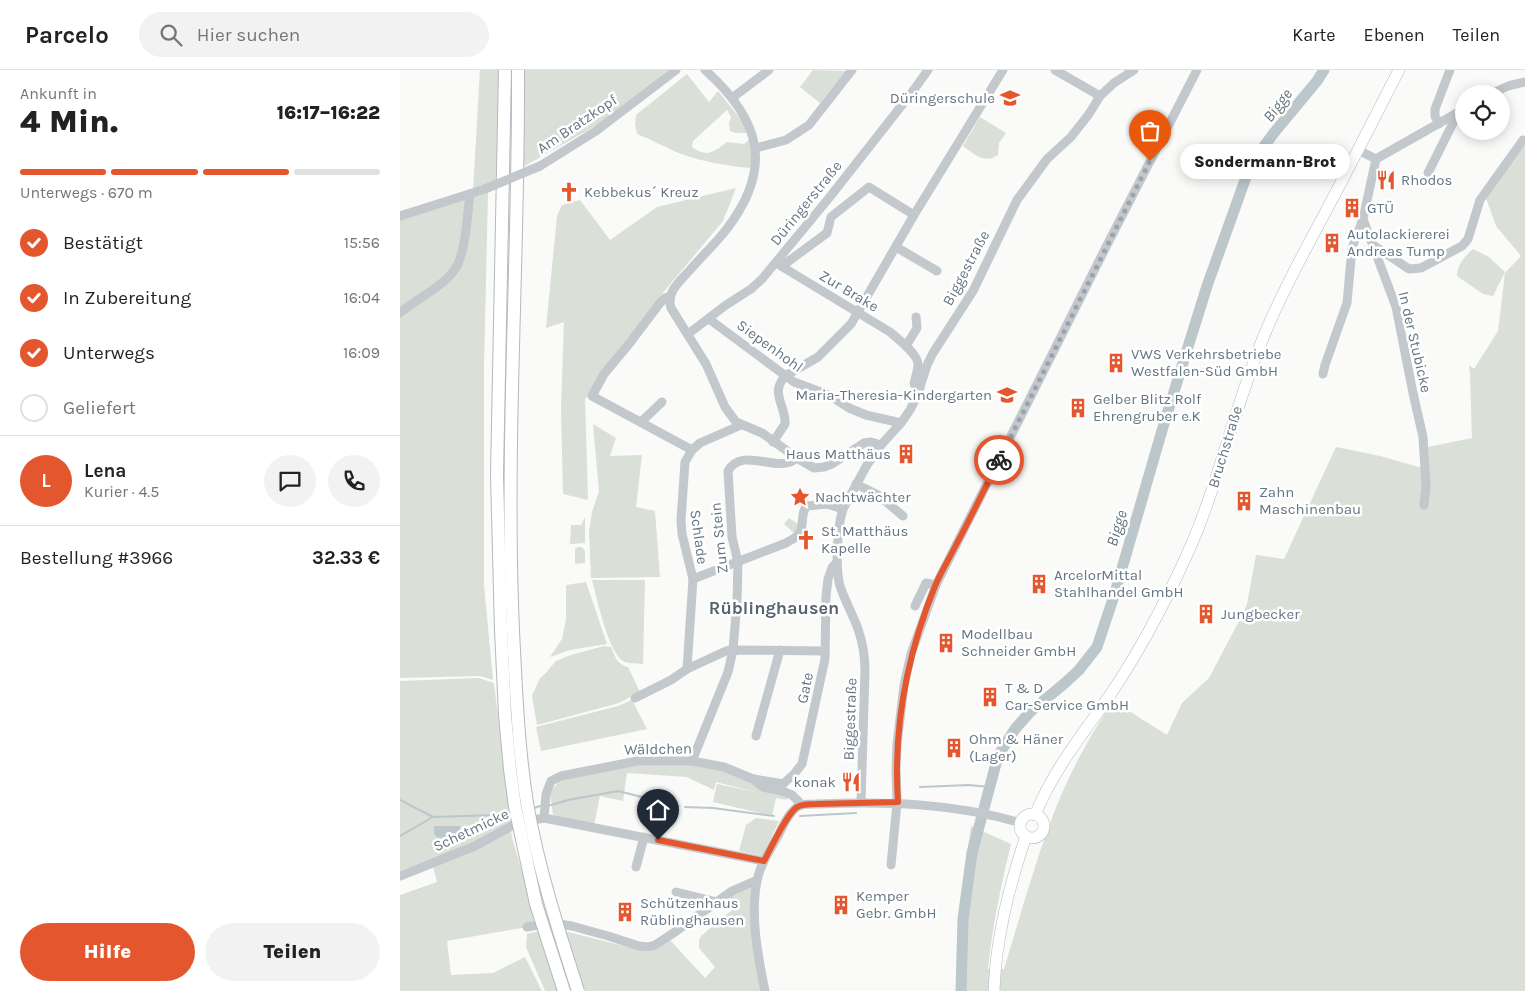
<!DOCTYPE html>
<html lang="de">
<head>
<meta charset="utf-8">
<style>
	:root { --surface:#fff; --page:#f2f2f2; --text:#222; --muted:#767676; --line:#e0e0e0; --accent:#e4572e }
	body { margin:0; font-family:Karla,sans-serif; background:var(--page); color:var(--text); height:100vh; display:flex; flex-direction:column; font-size:19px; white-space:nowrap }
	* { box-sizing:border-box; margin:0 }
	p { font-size:16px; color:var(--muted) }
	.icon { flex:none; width:28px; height:28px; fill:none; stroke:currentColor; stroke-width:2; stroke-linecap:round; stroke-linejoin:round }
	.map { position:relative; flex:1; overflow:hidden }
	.details { display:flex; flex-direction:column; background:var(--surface); width:400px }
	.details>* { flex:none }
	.buttons { position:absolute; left:1055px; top:15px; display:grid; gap:10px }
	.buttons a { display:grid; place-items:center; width:55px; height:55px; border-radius:50%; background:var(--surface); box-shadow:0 2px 12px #0003; font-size:25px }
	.pin { position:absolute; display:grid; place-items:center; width:42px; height:42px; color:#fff; margin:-51px -21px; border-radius:50% 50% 50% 0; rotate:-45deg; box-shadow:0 0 5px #0007 }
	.pin .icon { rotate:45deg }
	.courier { position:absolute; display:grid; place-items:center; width:50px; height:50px; margin:-25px; border:4px solid #e4572e; border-radius:50%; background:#fff; color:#222; box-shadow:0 1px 6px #0007 }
	.bubble { position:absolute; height:35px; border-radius:18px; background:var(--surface); box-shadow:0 2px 12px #0003; font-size:16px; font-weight:800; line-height:35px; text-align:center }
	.summary em { font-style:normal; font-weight:800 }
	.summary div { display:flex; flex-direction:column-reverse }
	.summary { display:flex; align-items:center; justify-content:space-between; height:85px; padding:0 20px }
	h1 { font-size:32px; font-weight:800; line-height:38px }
	.bar { display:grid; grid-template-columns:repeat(4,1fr); gap:8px 5px; align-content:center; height:60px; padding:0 20px }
	.bar i { height:6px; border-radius:4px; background:var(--line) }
	.bar .on { background:var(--accent) }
	.bar p { grid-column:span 4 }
	.line { display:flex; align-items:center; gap:12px; padding:0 20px; border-top:1px solid var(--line) }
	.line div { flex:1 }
	.round { display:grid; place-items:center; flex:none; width:52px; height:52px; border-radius:26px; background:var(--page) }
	ol { padding:0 20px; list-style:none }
	li { display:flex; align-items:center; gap:15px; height:55px }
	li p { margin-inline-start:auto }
	li .icon { padding:5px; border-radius:50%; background:var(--accent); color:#fff; stroke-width:4 }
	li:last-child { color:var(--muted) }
	li i { width:28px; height:28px; border:2px solid var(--line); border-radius:50% }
	.cta { display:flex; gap:10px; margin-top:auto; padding:10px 20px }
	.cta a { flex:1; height:58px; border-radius:30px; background:var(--accent); color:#fff; font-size:20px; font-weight:800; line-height:58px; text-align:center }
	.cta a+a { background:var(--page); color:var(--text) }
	header { display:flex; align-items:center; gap:30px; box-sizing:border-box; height:70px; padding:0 25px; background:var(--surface); border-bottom:1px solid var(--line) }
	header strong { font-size:24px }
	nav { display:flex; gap:28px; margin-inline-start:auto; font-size:18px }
	.search { width:350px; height:45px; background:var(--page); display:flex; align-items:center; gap:12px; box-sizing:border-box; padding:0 18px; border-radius:28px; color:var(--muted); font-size:19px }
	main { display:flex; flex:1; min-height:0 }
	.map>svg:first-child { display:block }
</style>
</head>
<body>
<header>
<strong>Parcelo</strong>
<div class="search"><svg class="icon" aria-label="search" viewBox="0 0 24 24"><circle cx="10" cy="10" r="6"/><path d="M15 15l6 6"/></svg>Hier suchen</div>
<nav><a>Karte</a><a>Ebenen</a><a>Teilen</a></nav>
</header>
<main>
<section class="details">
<div class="summary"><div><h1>4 Min.</h1><p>Ankunft in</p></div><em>16:17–16:22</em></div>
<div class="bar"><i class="on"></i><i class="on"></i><i class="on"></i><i></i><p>Unterwegs · 670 m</p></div>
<ol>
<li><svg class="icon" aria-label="check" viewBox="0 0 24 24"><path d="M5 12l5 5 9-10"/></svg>Bestätigt<p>15:56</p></li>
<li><svg class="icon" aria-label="check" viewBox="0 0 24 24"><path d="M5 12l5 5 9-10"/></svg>In Zubereitung<p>16:04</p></li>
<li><svg class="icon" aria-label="check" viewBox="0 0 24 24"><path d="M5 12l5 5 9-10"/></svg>Unterwegs<p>16:09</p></li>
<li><i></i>Geliefert</li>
</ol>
<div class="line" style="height:90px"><b class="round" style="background:var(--accent);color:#fff">L</b><div><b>Lena</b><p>Kurier · 4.5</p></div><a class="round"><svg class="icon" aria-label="chat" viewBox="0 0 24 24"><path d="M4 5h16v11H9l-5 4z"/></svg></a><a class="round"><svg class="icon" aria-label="phone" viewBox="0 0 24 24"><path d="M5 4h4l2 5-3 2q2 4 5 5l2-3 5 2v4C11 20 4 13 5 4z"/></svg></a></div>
<div class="line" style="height:65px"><div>Bestellung #3966</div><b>32.33 €</b></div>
<div class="cta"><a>Hilfe</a><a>Teilen</a></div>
</section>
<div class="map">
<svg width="1125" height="921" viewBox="0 0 1125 921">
	<rect width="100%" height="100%" fill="#fafaf8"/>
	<g fill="#dadfd7">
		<polygon points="80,0 100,0 99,110 73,120"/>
		<polygon points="123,0 268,0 197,55 123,97"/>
		<polygon points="413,0 446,1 420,33 400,17"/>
		<path d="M287,4L309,32L318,21L347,57L346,63H335L330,61L329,53L331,47L327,40L293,71L292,77C307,88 314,82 327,72L344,74L349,70L354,98C328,97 300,91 276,82C263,76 250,69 237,64L235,54L236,45Z"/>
		<path d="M580,47L606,63L599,73L598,85C584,95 573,83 563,76Z"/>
		<path d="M1125,75V921H557L559,841L571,756L611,774C601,816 592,857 588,899H604C621,844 636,788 657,735C672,698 691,664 713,631L767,665L782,633L809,608L838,553L847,534L856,485L884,489L936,377L980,386L1022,398H1029L1028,377L1072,368L1070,305L1069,295L1074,299L1098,261L1105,203L1121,186L1096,156L1086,128Z"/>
		<polygon points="336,118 323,151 261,225 185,329 188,430 163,424 161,338 164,252 146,258 157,146 162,135 180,130 210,170 257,137"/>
		<polygon points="88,123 84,296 84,515 93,610 80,606 0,608 0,150 67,128 56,200 73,127"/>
		<path d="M1073,179L1089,187L1105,202L1093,226L1083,224L1057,206C1057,195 1065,186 1073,179Z"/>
		<polygon points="193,354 216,368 210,386 242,385 236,437 255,441 260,507 191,508 189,461 192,442 199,421"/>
		<polygon points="185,447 185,473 170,474 171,455 181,455"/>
		<polygon points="389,448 398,454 398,458 395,464 384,454"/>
		<polygon points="178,477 182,477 185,481 185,493 175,494 175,479"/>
		<path d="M192,510H245L243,594C237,593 228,594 223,591C208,581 197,529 192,510Z"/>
		<polygon points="186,512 207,574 170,580 150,587 162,569 166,549 166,515"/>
		<path d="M204,576L211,577C215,586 217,595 228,597L240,622L219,633L137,655L132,626L140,608L145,604L156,591L171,585Z"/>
		<polygon points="79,608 94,613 112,768 130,828 134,854 127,857 47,871 51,905 93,903 125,887 142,921 0,921 0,825 37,812 31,789 0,801 0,611"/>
		<polygon points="232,630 247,659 141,681 136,657 218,636"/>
		<polygon points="234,691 323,697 388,725 387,730 376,728 372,746 313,732 317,714 355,722 316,712 314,720 287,707 227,703 223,731 200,726 194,755 153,745 150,722 163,707"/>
		<polygon points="356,748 379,751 363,786 339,781 346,755"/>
		<polygon points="353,811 351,841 368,921 145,921 126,877 127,864 149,859 168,862 248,882 270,870 305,908 315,897 299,878 299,871 301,866 332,840 330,826"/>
	</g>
	<polygon fill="#bbc7cb" points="34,756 60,756 60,764 58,767 38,768 34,764"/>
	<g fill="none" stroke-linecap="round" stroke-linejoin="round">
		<g stroke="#bbc7cb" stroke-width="2">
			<polyline points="520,717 569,715 590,717"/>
			<polyline points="0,730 33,747"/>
			<polyline points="148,736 168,730 218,721 278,736"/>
			<polyline points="285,737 313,738 374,746"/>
			<polyline points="134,738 140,736"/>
			<polyline points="400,746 456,743"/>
			<polyline points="0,766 33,747 96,745 113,743"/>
		</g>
		<polyline stroke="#bbc7cb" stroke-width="11" points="561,921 563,849 572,783 598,686 615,659 630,642 665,613 679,600 697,577 714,526 763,357 807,216 850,96 873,64 917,11 924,0"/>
		<defs>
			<g id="major">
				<circle cx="632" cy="756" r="12"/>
				<path d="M635,745C653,701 681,666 708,628C738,584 763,537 785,489C819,416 834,335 866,261C883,220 905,180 926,141C951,94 975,47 999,0"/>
				<path d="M594,921C596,867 609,817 626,766"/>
			</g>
			<g id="highway">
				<polyline points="101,560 97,405 105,0"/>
				<path d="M113,561C105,374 119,187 118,0"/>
			</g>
		</defs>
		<use href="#major" stroke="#b5babe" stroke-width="12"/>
		<use href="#highway" stroke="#b4b9bd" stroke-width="14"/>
		<g stroke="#c3c8cc" stroke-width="9">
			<path d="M305,0C361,50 374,98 326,160C315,174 302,186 290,200C280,211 266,222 271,238L306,294L325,337L336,352L362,363L397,388L414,398L424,397L432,394L464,373L471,372L481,375"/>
			<polyline points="655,0 700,26"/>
			<polyline points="1091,24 1108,16 1125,12"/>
			<polyline points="332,28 369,0"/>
			<polyline points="1039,54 1035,46 1035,39 1050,0"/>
			<polyline points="356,78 386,70 409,55 452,0"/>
			<polyline points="958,80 976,89 1064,39"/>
			<polyline points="976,89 963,149 996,237 1013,323 1023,367 1026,416 1024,435"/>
			<polyline points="140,96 196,61 276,0"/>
			<polyline points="1028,103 1053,53 1051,47"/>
			<polyline points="0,146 85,119"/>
			<polyline points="973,175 1009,199 1021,198 1062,176 1068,169 1080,130 1123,70"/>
			<polyline points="496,177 537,201"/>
			<path d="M376,193L490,262C498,269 519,285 518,295C518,301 515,308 514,314L520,318"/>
			<polyline points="382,196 427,163 431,147 469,117 514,145"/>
			<polyline points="270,227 265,228 260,233 229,274 204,304 192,326 292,380"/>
			<path d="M0,243C17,228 42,218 55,199C66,183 67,145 70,124"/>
			<polyline points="309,249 394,312 429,325 449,338 466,345 501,353"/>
			<polyline points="288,264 326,235 351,219 362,209 429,128 513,21 528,0"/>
			<polyline points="506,276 517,258 516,247"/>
			<polyline points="923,304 925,295 947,233 952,178 963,149"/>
			<polyline points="241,352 262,332"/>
			<path d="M373,372L385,354V350C383,331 371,323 385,306L418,287L451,254L514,145L603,0"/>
			<polyline points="456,414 478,425 503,446"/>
			<path d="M293,509L386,473C389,471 394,469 397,466C406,458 399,444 407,436L427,434L443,439"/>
			<polyline points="515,536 526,513 536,515"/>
			<polyline points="287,599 293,509 282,464 281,450 285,392 292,380 300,373 341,355"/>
			<polyline points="235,628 271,610 287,599 326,581 333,580 425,581"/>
			<polyline points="356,666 380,580"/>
			<path d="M292,691L328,602L333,580L337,532L338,492L332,467L328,401C343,375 378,405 397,388"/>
			<polyline points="354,709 383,714 394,704 402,694 425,589 426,526 428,509 432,498 437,492"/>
			<path d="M461,732L465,601C465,587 463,573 458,559C453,545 445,531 440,516C435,498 437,457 443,439L467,395L481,375L501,353L510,340L517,326L527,295L533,283L573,221L617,130L647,89L671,67L689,44L700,26L714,13L734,0"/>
			<polyline points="144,748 146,724 151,711 161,706 237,691 292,691 324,697 353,709 363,717 382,721 392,725 402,735"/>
			<polyline points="491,795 497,733 496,699 497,674 504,615 511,584 536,515 706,177 797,0"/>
			<polyline points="236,797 244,767"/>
			<polyline points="0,806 75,776 117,753 144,748 364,791"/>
			<polyline points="276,822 317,832"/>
			<polyline points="127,857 151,853 172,856 208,866 239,876 248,877 255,875 272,864 332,821 357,810"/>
			<path d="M365,921C358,887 350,845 357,811C360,795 370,780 378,766C383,756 390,739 401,735C405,734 411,734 416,734C485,731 554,733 621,753"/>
		</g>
		<use href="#major" stroke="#fff" stroke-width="11"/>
		<use href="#highway" stroke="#fff" stroke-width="12"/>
		<defs>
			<g id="highway-bridge">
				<polyline points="101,560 105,645 110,699 115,737 136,834 164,921"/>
				<path d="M113,561C116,618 118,676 127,733C138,797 158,859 178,921"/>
			</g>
		</defs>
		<use href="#highway-bridge" stroke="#b4b9bd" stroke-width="14" stroke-linecap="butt"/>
		<polyline stroke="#c3c8cc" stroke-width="9" points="85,119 140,96"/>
		<use href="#highway-bridge" stroke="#fff" stroke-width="12"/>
	</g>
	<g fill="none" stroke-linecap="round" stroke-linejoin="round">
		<polyline stroke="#99a4ac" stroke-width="5" stroke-dasharray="0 9" points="599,390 750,91"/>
		<path stroke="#e4572e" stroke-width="6" d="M258,770L364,791C371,778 386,745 397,737C402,734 409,734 416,734L498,732C493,658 507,585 535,516C541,502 549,489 556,475C571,447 585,418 599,390"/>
	</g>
	<defs>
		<symbol id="school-bare" viewBox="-9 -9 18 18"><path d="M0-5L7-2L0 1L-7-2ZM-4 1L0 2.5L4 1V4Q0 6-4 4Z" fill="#e4572e" stroke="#fff" stroke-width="2.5" paint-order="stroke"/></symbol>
		<symbol id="restaurant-bare" viewBox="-9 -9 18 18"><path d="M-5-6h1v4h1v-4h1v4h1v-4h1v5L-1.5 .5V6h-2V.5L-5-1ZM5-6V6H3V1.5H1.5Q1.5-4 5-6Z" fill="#e4572e" stroke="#fff" stroke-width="2.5" paint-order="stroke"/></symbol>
		<symbol id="church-bare" viewBox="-9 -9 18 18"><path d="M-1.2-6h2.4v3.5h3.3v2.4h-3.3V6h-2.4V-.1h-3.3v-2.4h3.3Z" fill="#e4572e" stroke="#fff" stroke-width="2.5" paint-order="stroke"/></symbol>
		<symbol id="building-bare" viewBox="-9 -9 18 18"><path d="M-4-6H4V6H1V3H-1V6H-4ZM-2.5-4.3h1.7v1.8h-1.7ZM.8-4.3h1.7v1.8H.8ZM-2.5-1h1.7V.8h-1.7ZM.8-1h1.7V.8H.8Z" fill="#e4572e" stroke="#fff" stroke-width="2.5" paint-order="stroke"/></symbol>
		<symbol id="sight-bare" viewBox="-9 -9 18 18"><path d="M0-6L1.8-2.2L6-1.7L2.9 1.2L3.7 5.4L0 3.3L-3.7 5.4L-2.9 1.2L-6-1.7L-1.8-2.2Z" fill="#e4572e" stroke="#fff" stroke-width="2.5" paint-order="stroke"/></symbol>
	</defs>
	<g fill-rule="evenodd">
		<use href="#school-bare" x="596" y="14" width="28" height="28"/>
		<use href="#restaurant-bare" x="972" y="96" width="28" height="28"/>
		<use href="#church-bare" x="155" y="108" width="28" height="28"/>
		<use href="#building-bare" x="938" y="124" width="28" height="28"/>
		<use href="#building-bare" x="918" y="159" width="28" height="28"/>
		<use href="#building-bare" x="702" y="279" width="28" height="28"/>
		<use href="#school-bare" x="593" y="311" width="28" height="28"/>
		<use href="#building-bare" x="664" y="324" width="28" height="28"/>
		<use href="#building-bare" x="492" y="370" width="28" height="28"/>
		<use href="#sight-bare" x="386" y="413" width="28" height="28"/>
		<use href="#building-bare" x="830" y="417" width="28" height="28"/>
		<use href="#church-bare" x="392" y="456" width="28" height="28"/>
		<use href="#building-bare" x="625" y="500" width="28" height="28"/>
		<use href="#building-bare" x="792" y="530" width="28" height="28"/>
		<use href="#building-bare" x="532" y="559" width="28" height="28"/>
		<use href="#building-bare" x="576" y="613" width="28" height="28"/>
		<use href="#building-bare" x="540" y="664" width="28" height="28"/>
		<use href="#restaurant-bare" x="437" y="698" width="28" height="28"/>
		<use href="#building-bare" x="427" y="821" width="28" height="28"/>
		<use href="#building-bare" x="211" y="828" width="28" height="28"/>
	</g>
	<g text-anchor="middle" stroke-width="5" stroke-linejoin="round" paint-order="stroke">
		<g font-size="15" fill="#657683" stroke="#fff" text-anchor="start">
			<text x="595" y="33" text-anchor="end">Düringerschule</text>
			<text x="1001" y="115">Rhodos</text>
			<text x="184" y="127">Kebbekus´ Kreuz</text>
			<text x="967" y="143">GTÜ</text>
			<text x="947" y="169">Autolackiererei<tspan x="947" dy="17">Andreas Tump</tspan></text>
			<text x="731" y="289">VWS Verkehrsbetriebe<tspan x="731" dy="17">Westfalen-Süd GmbH</tspan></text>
			<text x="592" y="330" text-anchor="end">Maria-Theresia-Kindergarten</text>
			<text x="693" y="334">Gelber Blitz Rolf<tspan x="693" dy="17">Ehrengruber e.K</tspan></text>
			<text x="491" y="389" text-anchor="end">Haus Matthäus</text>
			<text x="859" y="427">Zahn<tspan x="859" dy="17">Maschinenbau</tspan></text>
			<text x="415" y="432">Nachtwächter</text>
			<text x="421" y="466">St. Matthäus<tspan x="421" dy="17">Kapelle</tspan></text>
			<text x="654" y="510">ArcelorMittal<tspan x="654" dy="17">Stahlhandel GmbH</tspan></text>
			<text x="821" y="549">Jungbecker</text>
			<text x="561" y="569">Modellbau<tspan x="561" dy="17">Schneider GmbH</tspan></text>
			<text x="605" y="623">T &amp; D<tspan x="605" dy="17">Car-Service GmbH</tspan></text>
			<text x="569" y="674">Ohm &amp; Häner<tspan x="569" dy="17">(Lager)</tspan></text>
			<text x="436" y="717" text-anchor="end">konak</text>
			<text x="456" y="831">Kemper<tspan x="456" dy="17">Gebr. GmbH</tspan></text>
			<text x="240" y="838">Schützenhaus<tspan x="240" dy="17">Rüblinghausen</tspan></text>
		</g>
		<g font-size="15" fill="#657683" stroke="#fff">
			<text transform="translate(177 54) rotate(-34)" y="5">Am Bratzkopf</text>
			<text transform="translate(406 133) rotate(-51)" y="5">Düringerstraße</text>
			<text transform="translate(566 198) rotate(-62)" y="5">Biggestraße</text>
			<text transform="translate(449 221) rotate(31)" y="5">Zur Brake</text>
			<text transform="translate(1015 272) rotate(77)" y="5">In der Stubicke</text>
			<text transform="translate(370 276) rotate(36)" y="5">Siepenhohl</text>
			<text transform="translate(825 377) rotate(-73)" y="5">Bruchstraße</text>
			<text transform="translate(299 467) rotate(82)" y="5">Schlade</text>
			<text transform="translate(319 468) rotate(-96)" y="5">Zum Stein</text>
			<text transform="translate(405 618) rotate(-78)" y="5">Gate</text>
			<text transform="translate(450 649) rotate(-88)" y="5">Biggestraße</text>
			<text transform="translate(258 679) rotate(-1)" y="5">Wäldchen</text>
			<text transform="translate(71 760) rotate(-25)" y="5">Schetmicke</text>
		</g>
		<g font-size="16" font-style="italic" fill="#60757c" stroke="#fff">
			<text transform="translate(877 35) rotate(-53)" y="6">Bigge</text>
			<text transform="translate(716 458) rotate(-73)" y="6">Bigge</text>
		</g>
		<g font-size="18" font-weight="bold" fill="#57646e" stroke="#fff">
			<text x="374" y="544">Rüblinghausen</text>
		</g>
	</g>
</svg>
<div class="buttons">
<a><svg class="icon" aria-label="locate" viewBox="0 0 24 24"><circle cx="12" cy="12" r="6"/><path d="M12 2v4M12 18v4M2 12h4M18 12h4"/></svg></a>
</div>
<div class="pin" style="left:750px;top:91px;background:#ea580c"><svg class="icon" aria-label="bag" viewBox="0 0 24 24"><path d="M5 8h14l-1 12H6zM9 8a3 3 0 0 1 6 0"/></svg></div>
<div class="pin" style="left:258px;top:770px;background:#1f2937"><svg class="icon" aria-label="home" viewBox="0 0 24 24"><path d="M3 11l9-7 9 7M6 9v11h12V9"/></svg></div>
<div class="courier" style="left:599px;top:390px"><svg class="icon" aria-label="bike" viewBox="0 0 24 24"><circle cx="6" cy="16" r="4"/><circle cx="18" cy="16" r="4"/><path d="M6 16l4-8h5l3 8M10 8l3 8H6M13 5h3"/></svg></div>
<div class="bubble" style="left:780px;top:74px;width:170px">Sondermann-Brot</div>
</div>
</main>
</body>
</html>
